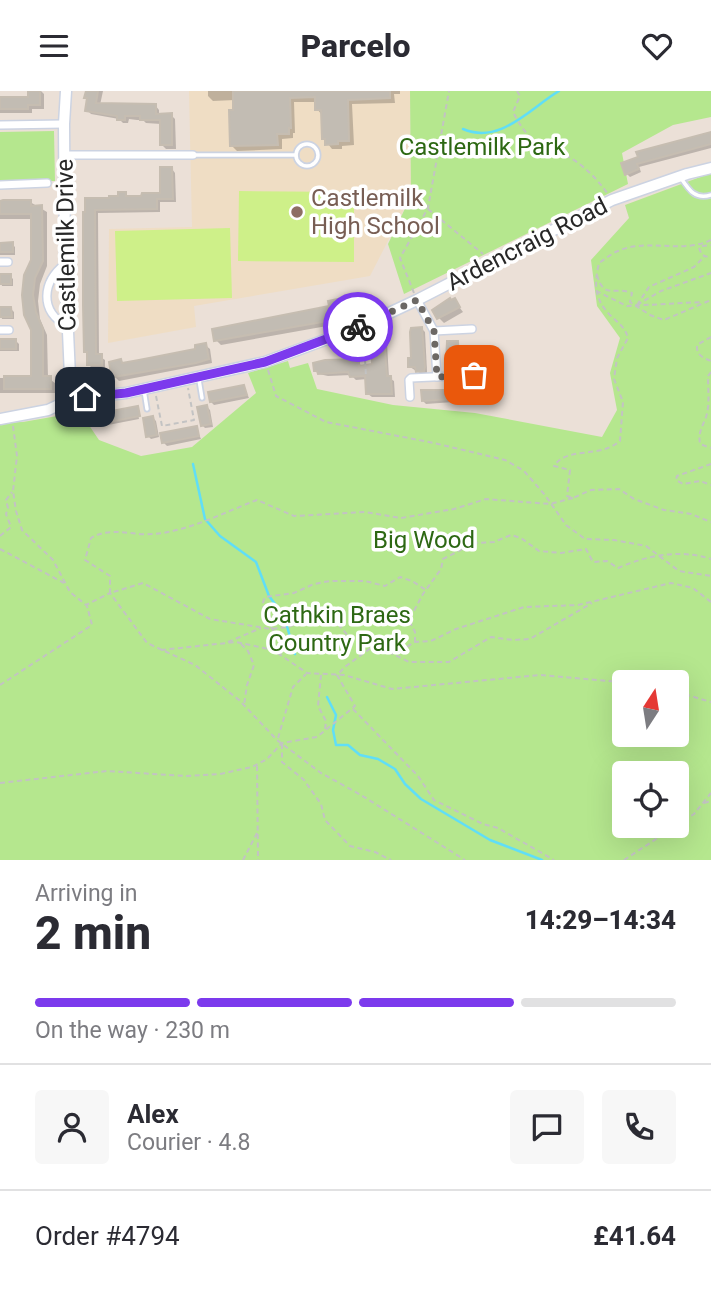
<!DOCTYPE html>
<html lang="en">
<head>
<meta charset="utf-8">
<style>
	:root { --surface:#fff; --page:#f7f7f7; --text:#2b2b33; --muted:#7c7c81; --line:#e1e1e2; --accent:#7c3aed }
	body { margin:0; font-family:Roboto,sans-serif; background:var(--page); color:var(--text); height:100vh; display:flex; flex-direction:column; font-size:26px; white-space:nowrap }
	* { box-sizing:border-box; margin:0 }
	p { font-size:23px; color:var(--muted) }
	.icon { flex:none; width:38px; height:38px; fill:none; stroke:currentColor; stroke-width:2; stroke-linecap:round; stroke-linejoin:round }
	.map { position:relative; height:769px; overflow:hidden }
	.drawer { display:flex; flex-direction:column; background:var(--surface); flex:1 }
	.drawer>* { flex:none }
	.needle { width:46px; rotate:12deg }
	.fabs { position:absolute; left:612px; top:579px; display:grid; gap:14px }
	.fabs a { display:grid; place-items:center; width:77px; height:77px; border-radius:7px; background:var(--surface); box-shadow:0 7px 28px #0002; font-size:35px }
	.pin { position:absolute; display:grid; place-items:center; width:60px; height:60px; color:#fff; margin:-30px; border-radius:14px; box-shadow:0 4px 10px #0006 }
	.courier { position:absolute; display:grid; place-items:center; width:70px; height:70px; margin:-35px; border:5px solid #7c3aed; border-radius:50%; background:#fff; color:#222; box-shadow:0 2px 9px #0007 }
	.head em { font-style:normal; font-weight:800 }
	.head div { display:flex; flex-direction:column-reverse }
	.head { display:flex; align-items:center; justify-content:space-between; height:119px; padding:0 35px }
	h1 { font-size:46px; font-weight:800; line-height:52px }
	.bar { display:grid; grid-template-columns:repeat(4,1fr); gap:10px 7px; align-content:center; height:84px; padding:0 35px }
	.bar i { height:9px; border-radius:5px; background:var(--line) }
	.bar .active { background:var(--accent) }
	.bar p { grid-column:span 4 }
	.line { display:flex; align-items:center; gap:18px; padding:0 35px; border-top:2px solid var(--line) }
	.line div { flex:1 }
	.round { display:grid; place-items:center; flex:none; width:74px; height:74px; border-radius:7px; background:var(--page) }
	header { display:flex; justify-content:space-between; align-items:center; height:91px; padding:0 35px; background:var(--surface); font-size:32px; font-weight:800 }
	.map>svg:first-child { display:block }
</style>
</head>
<body>
<header><svg class="icon" aria-label="menu" viewBox="0 0 24 24"><path d="M4 6h16M4 12h16M4 18h16"/></svg>Parcelo<svg class="icon" aria-label="heart" viewBox="0 0 24 24"><path d="M12 20l-8-8c-3-5 5-10 8-4 3-6 11-1 8 4z"/></svg></header>
<div class="map">
<svg width="711" height="769" viewBox="0 0 711 769">
	<rect width="100%" height="100%" fill="#ebe0d7"/>
	<polygon fill="#efddc4" points="189,0 410,0 411,105 370,185 194,215 196,236 108,252 109,138 192,136"/>
	<g fill="#b5e78e" fill-rule="evenodd">
		<polygon points="410,0 711,0 711,26 673,34 622,62 628,93 404,203 388,153 411,105"/>
		<polygon points="54,40 55,90 0,91 0,41"/>
		<path d="M711,82V769H0V332L23,331L80,321L99,349L141,365L192,356L256,302L248,282L288,270L290,277L308,272L317,298L393,314L475,322L602,346L617,319L610,282L620,247L597,215L591,169L629,127L625,114ZM625,592H677V644H625ZM625,682H677V735H625Z"/>
	</g>
	<g fill="#cef089">
		<polygon points="239,100 354,101 354,171 238,170"/>
		<polygon points="230,137 232,207 117,210 115,140"/>
	</g>
	<g fill="#0003">
		<polygon points="30,0 41,0 44,3 44,18 32,18 32,22 0,22 0,8 30,7"/>
		<polygon points="87,0 103,0 100,14 155,14 159,19 159,24 171,24 175,28 176,58 166,58 162,54 161,33 146,32 143,29 137,29 129,28 128,32 123,32 119,28 91,23 87,19"/>
		<polygon points="208,0 400,0 400,3 394,3 395,12 352,13 354,54 342,55 342,58 332,58 324,48 322,24 317,18 317,11 294,11 295,42 293,42 293,47 282,48 282,58 237,60 232,55 235,9 213,10 208,5"/>
		<polygon points="711,43 711,57 639,76 641,81 630,86 627,83 623,73"/>
		<polygon points="172,78 175,82 176,111 160,111 160,121 98,122 99,265 105,269 105,277 92,277 89,274 88,263 86,260 84,123 125,103 129,107 162,104"/>
		<polygon points="30,111 47,121 47,175 40,193 38,210 40,228 47,244 48,287 55,292 55,302 0,302 0,287 33,287 32,128 0,128 0,112"/>
		<polygon points="0,153 12,153 15,156 15,164 0,164"/>
		<polygon points="0,185 10,185 13,188 13,195 2,195"/>
		<polygon points="454,209 463,221 444,232 439,227"/>
		<polygon points="338,210 343,215 345,228 327,235 221,254 216,249 331,217"/>
		<polygon points="0,216 11,218 14,221 14,228 2,228"/>
		<polygon points="422,238 425,241 427,280 427,283 421,283 410,276"/>
		<polygon points="383,248 387,252 389,287 394,290 395,306 372,306 368,303 367,288 356,289 351,284 328,285 319,283 316,280 358,270 362,276 374,275"/>
		<polygon points="0,250 16,250 19,253 19,260 0,260"/>
		<polygon points="457,252 462,257 463,273 451,274"/>
		<polygon points="205,254 210,258 212,272 119,290 115,286 124,274 198,259"/>
		<polygon points="453,277 463,277 463,280 455,280"/>
		<polygon points="244,296 249,307 214,314 211,311"/>
		<polygon points="462,298 467,310 426,313 423,310"/>
		<polygon points="207,316 210,319 213,336 205,337 202,334"/>
		<polygon points="137,318 139,328 108,334 105,331"/>
		<polygon points="153,327 156,330 159,346 151,348 148,345"/>
		<polygon points="196,337 201,348 167,355 164,352"/>
	</g>
	<g fill="none" stroke-linecap="round" stroke-linejoin="round">
		<g stroke="#60def7" stroke-width="2.5">
			<path d="M463,38C500,54 529,18 559,0"/>
			<polyline points="193,373 205,428 220,445 256,471 269,505 284,525 295,563"/>
			<polyline points="327,606 336,624 333,639 336,654 348,654 360,664 378,668 395,678 405,693 421,708 490,749 542,769"/>
		</g>
	</g>
	<g fill="#c2bcb3" stroke="#c6bdb1" stroke-width="2">
		<polygon points="28,0 40,0 40,14 28,14 28,18 0,18 0,6 28,6"/>
		<polygon points="86,0 98,0 96,12 156,13 156,23 172,22 172,54 160,54 160,29 140,29 140,25 125,25 125,29 117,29 117,25 85,20 87,7 84,7"/>
		<polygon points="233,0 390,0 390,7 348,9 349,50 338,50 338,53 325,54 325,48 322,48 321,19 315,19 315,6 290,7 291,37 289,37 289,43 277,43 278,54 230,55 229,19 233,19"/>
		<polygon points="711,41 711,53 637,73 639,78 625,84 621,72 638,66 636,61"/>
		<polygon points="160,76 172,76 173,108 157,108 157,118 95,119 96,263 102,263 102,274 87,274 87,261 84,261 83,214 83,121 85,121 85,107 109,107 109,105 118,105 118,101 126,101 126,105 141,105 142,102 160,102"/>
		<polygon points="3,109 31,109 31,115 42,114 43,170 35,187 33,204 36,221 43,238 43,285 51,285 51,298 4,298 4,285 31,285 31,239 24,224 22,204 24,184 31,169 31,123 0,123 0,110"/>
		<polygon points="13,151 13,161 0,161 0,152"/>
		<rect x="0" y="183" width="11" height="10"/>
		<polygon points="450,207 451,209 455,207 460,216 437,228 432,219"/>
		<polygon points="338,208 341,224 329,226 322,231 214,250 212,238 329,215 328,210"/>
		<polygon points="0,216 11,216 12,226 0,226"/>
		<polygon points="422,236 425,276 424,280 416,281 415,276 408,276 408,267 411,267 410,241 411,237"/>
		<polygon points="384,247 387,285 391,285 392,303 366,303 365,285 350,286 348,281 318,283 317,280 314,280 313,272 325,269 359,268 359,275 372,273 371,248"/>
		<rect x="0" y="248" width="16" height="10"/>
		<polygon points="447,250 458,250 459,275 449,276 448,272 446,272"/>
		<polygon points="206,252 209,268 196,272 113,286 110,277 109,271 121,268 122,272 139,269 195,258 195,254"/>
		<polygon points="244,294 247,304 210,311 208,301"/>
		<polygon points="447,297 463,297 466,307 422,310 421,299 447,299"/>
		<polygon points="207,314 211,333 201,335 197,316"/>
		<polygon points="138,315 140,325 103,332 101,322"/>
		<polygon points="153,325 157,344 146,346 143,327"/>
		<polygon points="197,335 199,345 162,352 160,342"/>
	</g>
	<g fill="none" stroke-linecap="round" stroke-linejoin="round">
		<defs>
			<g id="service">
				<circle cx="307" cy="64" r="11"/>
				<polyline points="195,64 296,64"/>
				<path d="M681,87C689,99 695,109 711,104"/>
				<polyline points="199,289 202,307"/>
				<polyline points="144,299 147,318"/>
			</g>
			<g id="minor">
				<polyline points="0,34 64,33"/>
				<polyline points="65,64 193,64"/>
				<polyline points="0,94 47,92"/>
				<polyline points="0,171 8,171"/>
				<path d="M65,173C42,191 39,220 67,235"/>
				<polyline points="417,209 434,240 437,286"/>
				<polyline points="0,239 9,239"/>
				<polyline points="434,240 472,238"/>
				<polyline points="410,306 409,289 411,287 474,284"/>
			</g>
			<g id="tertiary">
				<polyline points="66,0 64,33 65,173 71,308"/>
				<polyline points="0,328 48,319 71,308 126,302 265,271 357,237 417,209 612,109 687,83 711,77"/>
			</g>
		</defs>
		<use href="#service" stroke="#ccd3e2" stroke-width="7"/>
		<use href="#minor" stroke="#ccd3e2" stroke-width="10"/>
		<use href="#tertiary" stroke="#ccd3e2" stroke-width="13"/>
		<g stroke="#c3c3c3" stroke-width="2" stroke-dasharray="5 3.5" stroke-linecap="butt">
			<path d="M517,0L520,5L513,21C530,54 538,50 567,65C584,74 597,88 608,103"/>
			<polyline points="428,118 483,163"/>
			<path d="M711,149C682,163 647,147 618,160C611,163 605,168 599,172C594,194 594,208 611,225C619,233 625,236 628,247L617,267L614,288L623,311L620,350C599,368 567,355 554,375L570,379L567,405L573,407L591,399L619,398L634,408L664,419L691,423L711,431"/>
			<polyline points="702,155 711,154"/>
			<polyline points="699,157 702,164 711,167"/>
			<path d="M597,184C604,209 614,195 632,202L630,211L650,224L664,229L711,209"/>
			<polyline points="596,200 627,215 702,211"/>
			<polyline points="414,202 400,167 428,117 449,0"/>
			<polyline points="637,214 649,196 694,176 705,165"/>
			<polyline points="637,214 661,200 711,182"/>
			<polyline points="360,245 364,253 366,285"/>
			<path d="M711,246L697,254C696,264 703,267 711,270"/>
			<polyline points="268,279 276,305 326,331 434,352 505,369 524,380 545,404 566,434 585,448 614,449 646,455 679,480 711,485"/>
			<path d="M711,281L708,285C708,298 710,314 706,326C702,337 698,341 700,353L711,357"/>
			<polyline points="156,305 162,335 194,329 188,297"/>
			<polyline points="13,335 17,365 13,400 16,420 22,439 53,469 70,501 86,514 110,502 147,552 195,574 239,609 277,649 321,682 361,704 465,769"/>
			<polyline points="711,373 677,385 676,389 683,393 700,390 711,394"/>
			<path d="M573,407L550,413L486,408L454,418L401,427L365,421L294,425L257,409C225,421 189,440 154,443C132,445 111,435 91,447L85,469L110,485V502L143,492L210,528L271,538L288,536L314,527L339,534L349,546L380,556H407L414,551L431,550L456,538L524,516L578,514L671,492L693,497L711,511"/>
			<polyline points="0,445 11,436 6,423 8,417 6,409 12,401"/>
			<polyline points="0,458 64,492"/>
			<path d="M271,528L269,531C273,543 284,548 281,563"/>
			<path d="M285,535C274,532 268,524 262,514L265,506L294,502L314,493L330,490H365L385,495L400,486L412,490L426,499"/>
			<polyline points="228,551 261,537"/>
			<path d="M415,551V541L409,529L423,503L441,478L443,468L474,452L494,451L511,444L521,447L539,460L561,462L586,458L593,471L607,470L618,477C648,464 680,458 711,468"/>
			<polyline points="241,553 248,560 254,574 247,594 244,614"/>
			<polyline points="381,557 409,571 449,571 491,546 513,549 530,548 592,512"/>
			<polyline points="161,559 236,551 273,559 307,582 344,584 392,598 540,584 631,592"/>
			<polyline points="321,584 318,615 326,630 325,639"/>
			<polyline points="0,594 92,534 87,515"/>
			<polyline points="677,601 711,611"/>
			<polyline points="353,618 418,685 434,709 483,733 498,737 554,769"/>
			<polyline points="278,647 293,596 306,583"/>
			<polyline points="282,653 282,671 304,689 321,713 325,729 350,755 375,761 391,769"/>
			<polyline points="257,675 258,769"/>
			<polyline points="0,692 107,680 185,685 220,683 252,676 267,668 282,652 317,646 355,615 337,584 346,575 375,554"/>
			<polyline points="704,712 711,710"/>
			<polyline points="677,734 694,723 711,702"/>
			<polyline points="243,769 257,742"/>
			<polyline points="624,769 676,735"/>
		</g>
		<use href="#service" stroke="#fff" stroke-width="3.5"/>
		<use href="#minor" stroke="#fff" stroke-width="7"/>
		<use href="#tertiary" stroke="#fff" stroke-width="10"/>
	</g>
	<g fill="none" stroke-linecap="round" stroke-linejoin="round">
		<polyline stroke="#6c6865" stroke-width="7" stroke-dasharray="0 12.6" points="358,236 417,209 434,240 437,286 474,284"/>
		<polyline stroke="#7c3aed" stroke-width="9" points="85,306 126,302 265,271 358,236"/>
	</g>
	<circle fill="#8d6e63" stroke="#fff" stroke-width="2.5" cx="297" cy="121" r="7"/>
	<g text-anchor="middle" stroke-width="7" stroke-linejoin="round" paint-order="stroke">
		<g font-size="24" fill="#2d6813" stroke="#fff">
			<text x="482" y="64">Castlemilk Park</text>
			<text x="424" y="457">Big Wood</text>
			<text x="337" y="532">Cathkin Braes<tspan x="337" dy="28">Country Park</tspan></text>
		</g>
		<g font-size="24" fill="#785e54" stroke="#fff" text-anchor="start">
			<text x="311" y="115">Castlemilk<tspan x="311" dy="28">High School</tspan></text>
		</g>
		<g font-size="24" fill="#272727" stroke="#fff">
			<text transform="translate(527 153) rotate(-27)" y="8">Ardencraig Road</text>
			<text transform="translate(66 154) rotate(-91)" y="8">Castlemilk Drive</text>
		</g>
	</g>
</svg>
<div class="fabs">
<a><svg class="needle" viewBox="-14 -14 28 28"><path d="M0-13l5 13h-10z" fill="#e53935"/><path d="M0 13l5-13h-10z" fill="#7c7c81"/></svg></a>
<a><svg class="icon" aria-label="locate" viewBox="0 0 24 24"><circle cx="12" cy="12" r="6"/><path d="M12 2v4M12 18v4M2 12h4M18 12h4"/></svg></a>
</div>
<div class="pin" style="left:474px;top:284px;background:#ea580c"><svg class="icon" aria-label="bag" viewBox="0 0 24 24"><path d="M5 8h14l-1 12H6zM9 8a3 3 0 0 1 6 0"/></svg></div>
<div class="pin" style="left:85px;top:306px;background:#1f2937"><svg class="icon" aria-label="home" viewBox="0 0 24 24"><path d="M3 11l9-7 9 7M6 9v11h12V9"/></svg></div>
<div class="courier" style="left:358px;top:236px"><svg class="icon" aria-label="bike" viewBox="0 0 24 24"><circle cx="6" cy="16" r="4"/><circle cx="18" cy="16" r="4"/><path d="M6 16l4-8h5l3 8M10 8l3 8H6M13 5h3"/></svg></div>
</div>
<section class="drawer">
<div class="head"><div><h1>2 min</h1><p>Arriving in</p></div><em>14:29–14:34</em></div>
<div class="bar"><i class="active"></i><i class="active"></i><i class="active"></i><i></i><p>On the way · 230 m</p></div>
<div class="line" style="height:126px"><a class="round"><svg class="icon" aria-label="person" viewBox="0 0 24 24"><circle cx="12" cy="8" r="4"/><path d="M4 21q1-7 8-7t8 7"/></svg></a><div><b>Alex</b><p>Courier · 4.8</p></div><a class="round"><svg class="icon" aria-label="chat" viewBox="0 0 24 24"><path d="M4 5h16v11H9l-5 4z"/></svg></a><a class="round"><svg class="icon" aria-label="phone" viewBox="0 0 24 24"><path d="M5 4h4l2 5-3 2q2 4 5 5l2-3 5 2v4C11 20 4 13 5 4z"/></svg></a></div>
<div class="line" style="height:91px"><div>Order #4794</div><b>£41.64</b></div>
</section>
</body>
</html>
